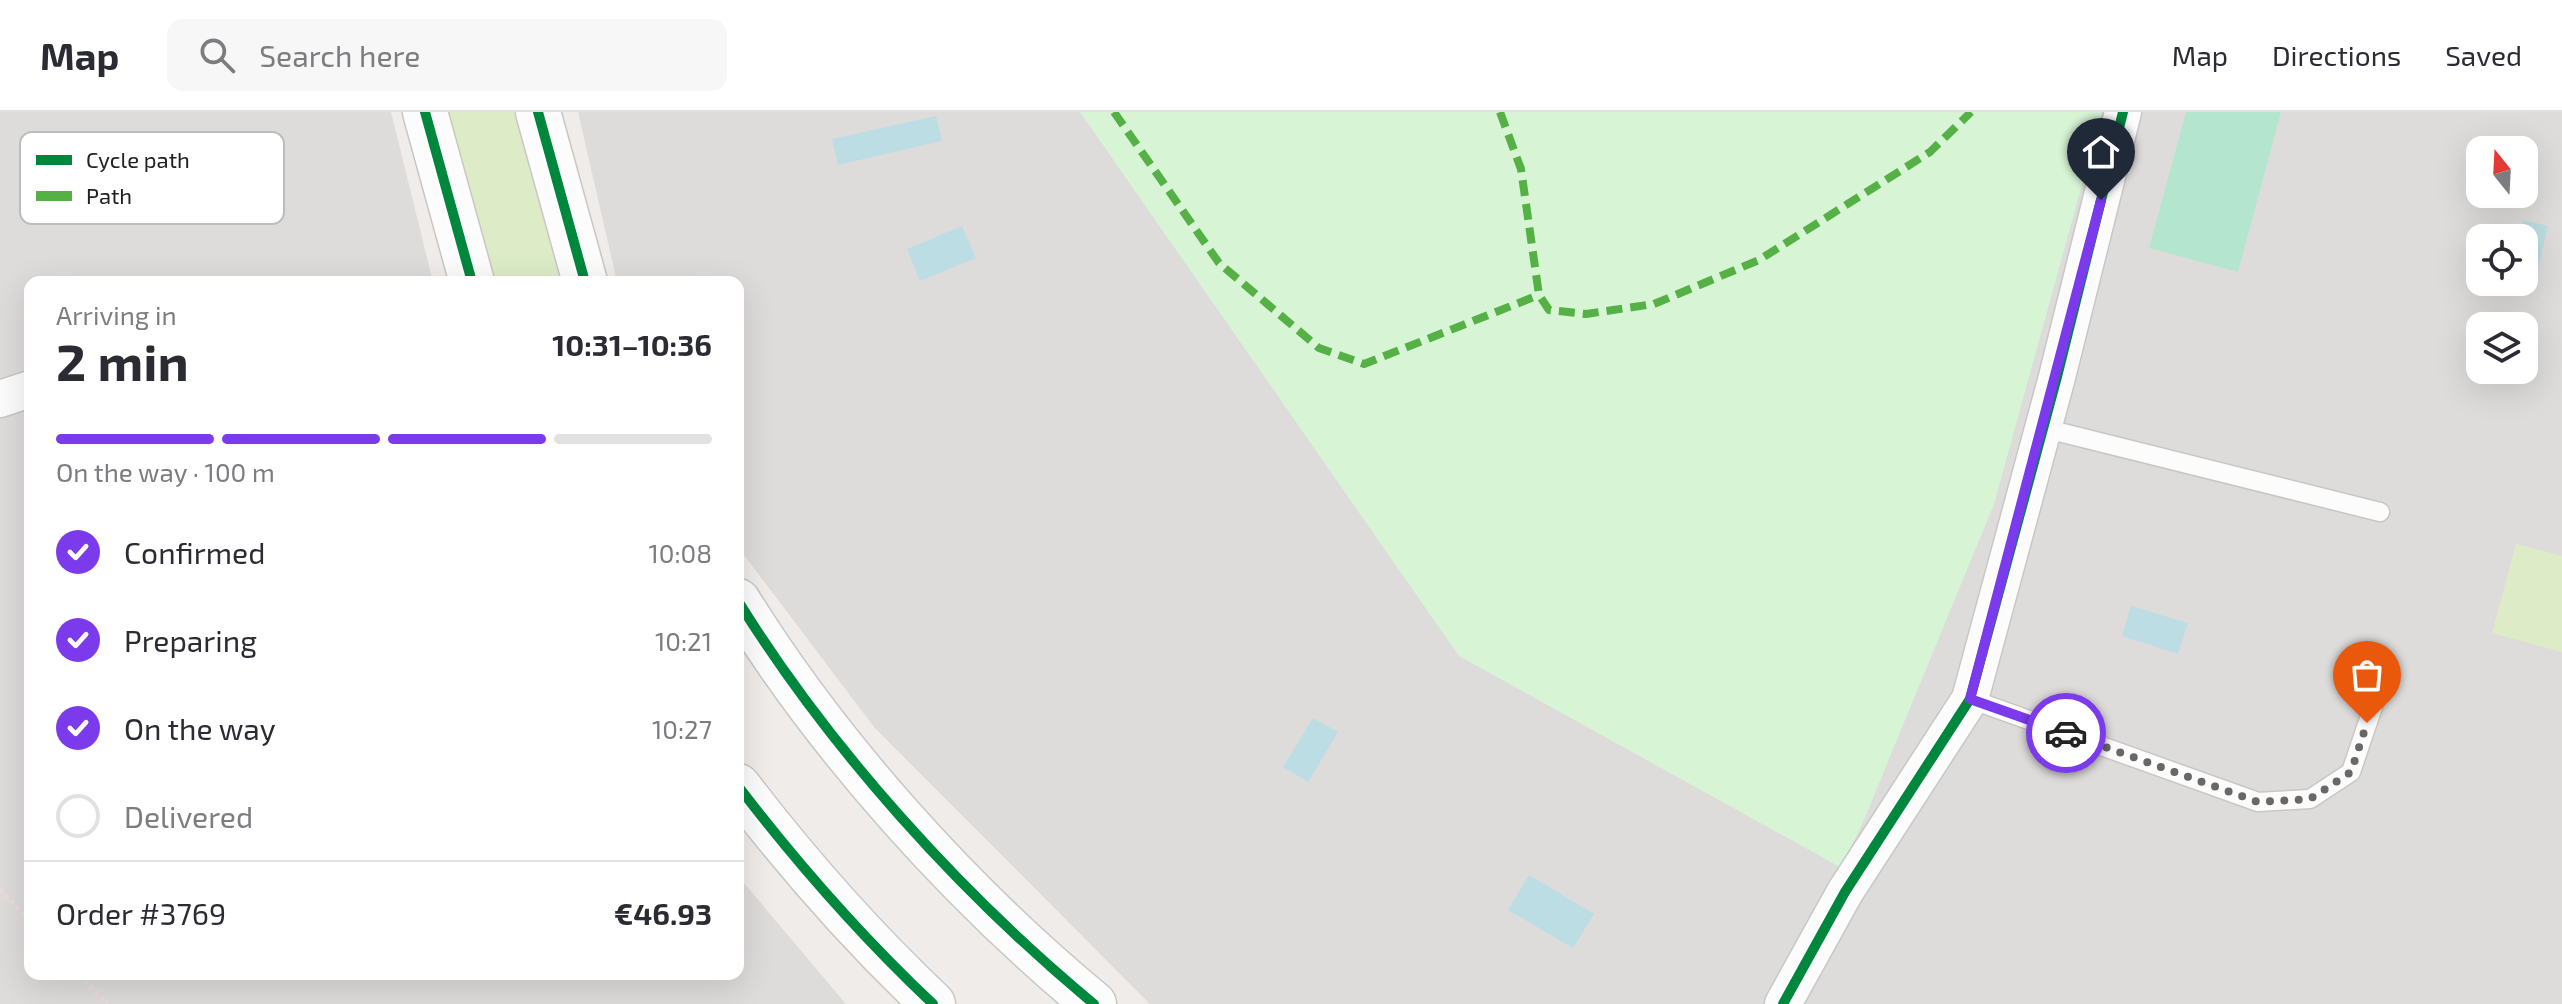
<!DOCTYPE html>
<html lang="en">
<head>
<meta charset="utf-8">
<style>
	:root { --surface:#fff; --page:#f7f7f7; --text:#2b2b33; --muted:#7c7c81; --line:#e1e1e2; --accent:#7c3aed }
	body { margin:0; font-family:"Exo 2",sans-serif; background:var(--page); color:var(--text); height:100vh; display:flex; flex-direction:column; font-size:30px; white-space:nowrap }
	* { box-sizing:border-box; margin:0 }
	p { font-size:26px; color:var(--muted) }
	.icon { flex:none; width:44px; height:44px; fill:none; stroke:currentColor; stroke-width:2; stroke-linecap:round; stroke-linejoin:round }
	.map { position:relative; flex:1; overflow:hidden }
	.details { position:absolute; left:24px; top:164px; width:720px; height:704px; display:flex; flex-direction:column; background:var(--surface); border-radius:16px; box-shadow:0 8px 32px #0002 }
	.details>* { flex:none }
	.needle { width:52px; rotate:342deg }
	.tools { position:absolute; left:2466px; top:24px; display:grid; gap:16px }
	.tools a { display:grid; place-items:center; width:72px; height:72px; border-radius:16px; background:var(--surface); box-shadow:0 8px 32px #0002; font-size:40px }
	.pin { position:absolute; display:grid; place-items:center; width:68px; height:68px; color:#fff; margin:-82px -34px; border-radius:50% 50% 50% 0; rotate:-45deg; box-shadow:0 0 8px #0007 }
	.pin .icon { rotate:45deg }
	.courier { position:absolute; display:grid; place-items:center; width:80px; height:80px; margin:-40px; border:6px solid #7c3aed; border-radius:50%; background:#fff; color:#222; box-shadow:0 2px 10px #0007 }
	.summary em { font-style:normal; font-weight:700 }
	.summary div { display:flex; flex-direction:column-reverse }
	.summary { display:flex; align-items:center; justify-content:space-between; height:136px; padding:0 32px }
	h1 { font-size:52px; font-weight:700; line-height:60px }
	.bar { display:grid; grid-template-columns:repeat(4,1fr); gap:12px 8px; align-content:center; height:96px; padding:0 32px }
	.bar i { height:10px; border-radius:6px; background:var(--line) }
	.bar .current { background:var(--accent) }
	.bar p { grid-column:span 4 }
	.line { display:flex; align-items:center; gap:20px; padding:0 32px; border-top:2px solid var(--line) }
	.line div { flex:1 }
	ol { padding:0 32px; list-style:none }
	li { display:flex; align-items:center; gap:24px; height:88px }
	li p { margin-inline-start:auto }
	li .icon { padding:8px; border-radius:50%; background:var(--accent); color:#fff; stroke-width:4 }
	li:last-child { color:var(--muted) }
	li i { width:44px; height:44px; border:4px solid var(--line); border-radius:50% }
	header { display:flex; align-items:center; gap:48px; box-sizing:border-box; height:112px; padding:0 40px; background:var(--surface); border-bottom:2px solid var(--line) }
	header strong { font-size:38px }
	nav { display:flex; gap:44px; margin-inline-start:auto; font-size:28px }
	.search { width:560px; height:72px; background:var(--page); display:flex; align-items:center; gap:20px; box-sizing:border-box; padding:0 28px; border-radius:16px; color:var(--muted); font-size:30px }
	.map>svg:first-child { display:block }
</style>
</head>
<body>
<header>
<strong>Map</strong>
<div class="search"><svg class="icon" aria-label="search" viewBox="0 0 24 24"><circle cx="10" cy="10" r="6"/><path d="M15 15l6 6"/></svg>Search here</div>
<nav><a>Map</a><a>Directions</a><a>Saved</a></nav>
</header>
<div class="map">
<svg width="2562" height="892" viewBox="0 0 2562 892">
	<rect width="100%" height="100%" fill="#efece9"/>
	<g fill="#dedcdb" fill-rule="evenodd">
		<polygon points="0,0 391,0 433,170 30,170 30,862 738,862 738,764 846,892 0,892"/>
		<path d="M578,0H2562V892H1150L874,615L738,435V170H617ZM2480,38H2524V82H2480ZM2480,126H2524V170H2480ZM2480,214H2524V258H2480Z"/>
	</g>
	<g fill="#ddecc7">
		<polygon points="440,0 526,0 573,170 485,170"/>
		<polygon points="2516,432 2562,444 2562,540 2492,521"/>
	</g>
	<polygon fill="#d7f4d5" points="1080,0 2102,0 1994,392 1861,715 1840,755 1459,544"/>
	<polygon fill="#b4e6cf" points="2186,0 2281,0 2238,160 2149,136"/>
	<g fill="#bcdde3">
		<polygon points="936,4 942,29 838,53 832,27"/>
		<polygon points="2523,108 2548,114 2532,183 2508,178 2509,170 2524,170 2524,126 2519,126"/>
		<polygon points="962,114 976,146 920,169 907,137"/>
		<polygon points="2131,494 2188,511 2178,542 2122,524"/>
		<polygon points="1313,606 1338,620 1308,670 1283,655"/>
		<polygon points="1529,763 1594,802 1573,836 1508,798"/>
	</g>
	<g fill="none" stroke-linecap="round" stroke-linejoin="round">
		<defs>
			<g id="service">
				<polyline points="2043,316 2380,400"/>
				<polyline points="1970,587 2258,690 2310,687 2351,660 2376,586"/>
			</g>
			<g id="minor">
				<polyline points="0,287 30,277"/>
				<polyline points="1783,892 1845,780 1970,587 2057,265 2123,0"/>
			</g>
			<g id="tertiary">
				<polyline points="425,0 472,170"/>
				<polyline points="538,0 585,170"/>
				<path d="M738,489C830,637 960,781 1094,892"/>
				<path d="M738,674C797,751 862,825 933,892"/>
			</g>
		</defs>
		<use href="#service" stroke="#c8c7c5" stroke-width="21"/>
		<use href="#minor" stroke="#c8c7c5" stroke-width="39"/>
		<use href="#tertiary" stroke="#c8c7c5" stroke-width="47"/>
		<g stroke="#ecdbda" stroke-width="5" stroke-dasharray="4 4" stroke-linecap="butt">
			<polyline points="0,777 30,809"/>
			<polyline points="79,862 107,892"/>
		</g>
		<use href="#service" stroke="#fdfcfc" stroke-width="18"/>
		<use href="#minor" stroke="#fdfcfc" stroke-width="36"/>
		<use href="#tertiary" stroke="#fdfcfc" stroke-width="44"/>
		<g stroke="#55b145" stroke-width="8" stroke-dasharray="16 8" stroke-linecap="butt">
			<polyline points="1114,0 1219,151 1319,236 1364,252 1539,183"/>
			<polyline points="1500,0 1521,57 1539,183 1549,198 1586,202 1654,192 1759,148 1930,40 1971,0"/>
		</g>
		<defs>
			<g id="cycleway">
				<polyline points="425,0 472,170"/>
				<polyline points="538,0 585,170"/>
				<path d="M738,489C830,637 960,781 1094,892"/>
				<path d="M738,674C797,751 862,825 933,892"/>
				<polyline points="1783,892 1845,780 1970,587 2057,265 2123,0"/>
			</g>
		</defs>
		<use href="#cycleway" stroke="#fff" stroke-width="15"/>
		<use href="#cycleway" stroke="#00873e" stroke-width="10"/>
	</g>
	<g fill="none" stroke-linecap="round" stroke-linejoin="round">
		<polyline stroke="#696867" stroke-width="8" stroke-dasharray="0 14.4" points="2066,621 2258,690 2310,687 2351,660 2367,611"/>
		<polyline stroke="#7c3aed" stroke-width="10" points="2066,621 1970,587 2101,88"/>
	</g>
	<rect x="20" y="20" width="264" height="92" rx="12" fill="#fff" stroke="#bcbcbc" stroke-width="2"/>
	<rect x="36" y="43" width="36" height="10" fill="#00873e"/>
	<rect x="36" y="79" width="36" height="10" fill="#55b145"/>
	<g font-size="22" fill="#212121">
		<text x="86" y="56">Cycle path</text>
		<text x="86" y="92">Path</text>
	</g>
</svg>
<div class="tools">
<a><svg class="needle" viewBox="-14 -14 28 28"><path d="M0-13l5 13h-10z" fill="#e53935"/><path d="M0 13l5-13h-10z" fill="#7c7c81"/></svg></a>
<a><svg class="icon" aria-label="locate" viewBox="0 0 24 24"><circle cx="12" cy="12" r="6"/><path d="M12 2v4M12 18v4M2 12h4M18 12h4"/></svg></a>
<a><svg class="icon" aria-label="layers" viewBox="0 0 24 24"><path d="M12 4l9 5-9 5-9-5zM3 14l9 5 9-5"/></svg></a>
</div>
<div class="pin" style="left:2367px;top:611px;background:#ea580c"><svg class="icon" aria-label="bag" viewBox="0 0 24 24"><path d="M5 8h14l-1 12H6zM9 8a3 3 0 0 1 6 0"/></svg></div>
<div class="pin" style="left:2101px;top:88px;background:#1f2937"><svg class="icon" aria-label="home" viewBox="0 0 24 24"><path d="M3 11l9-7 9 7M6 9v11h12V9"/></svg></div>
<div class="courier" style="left:2066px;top:621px"><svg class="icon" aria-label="car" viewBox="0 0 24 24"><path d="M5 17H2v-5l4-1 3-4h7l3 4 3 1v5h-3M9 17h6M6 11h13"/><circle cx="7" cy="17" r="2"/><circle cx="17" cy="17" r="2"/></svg></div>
<section class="details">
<div class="summary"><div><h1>2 min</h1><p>Arriving in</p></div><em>10:31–10:36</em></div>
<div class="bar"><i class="current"></i><i class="current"></i><i class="current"></i><i></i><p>On the way · 100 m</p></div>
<ol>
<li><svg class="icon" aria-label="check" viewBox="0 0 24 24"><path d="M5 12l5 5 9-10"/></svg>Confirmed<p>10:08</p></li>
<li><svg class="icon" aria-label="check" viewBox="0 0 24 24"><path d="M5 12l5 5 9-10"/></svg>Preparing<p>10:21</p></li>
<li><svg class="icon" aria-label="check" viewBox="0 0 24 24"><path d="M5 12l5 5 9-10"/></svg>On the way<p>10:27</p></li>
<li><i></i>Delivered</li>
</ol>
<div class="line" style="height:104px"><div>Order #3769</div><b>€46.93</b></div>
</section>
</div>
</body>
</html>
